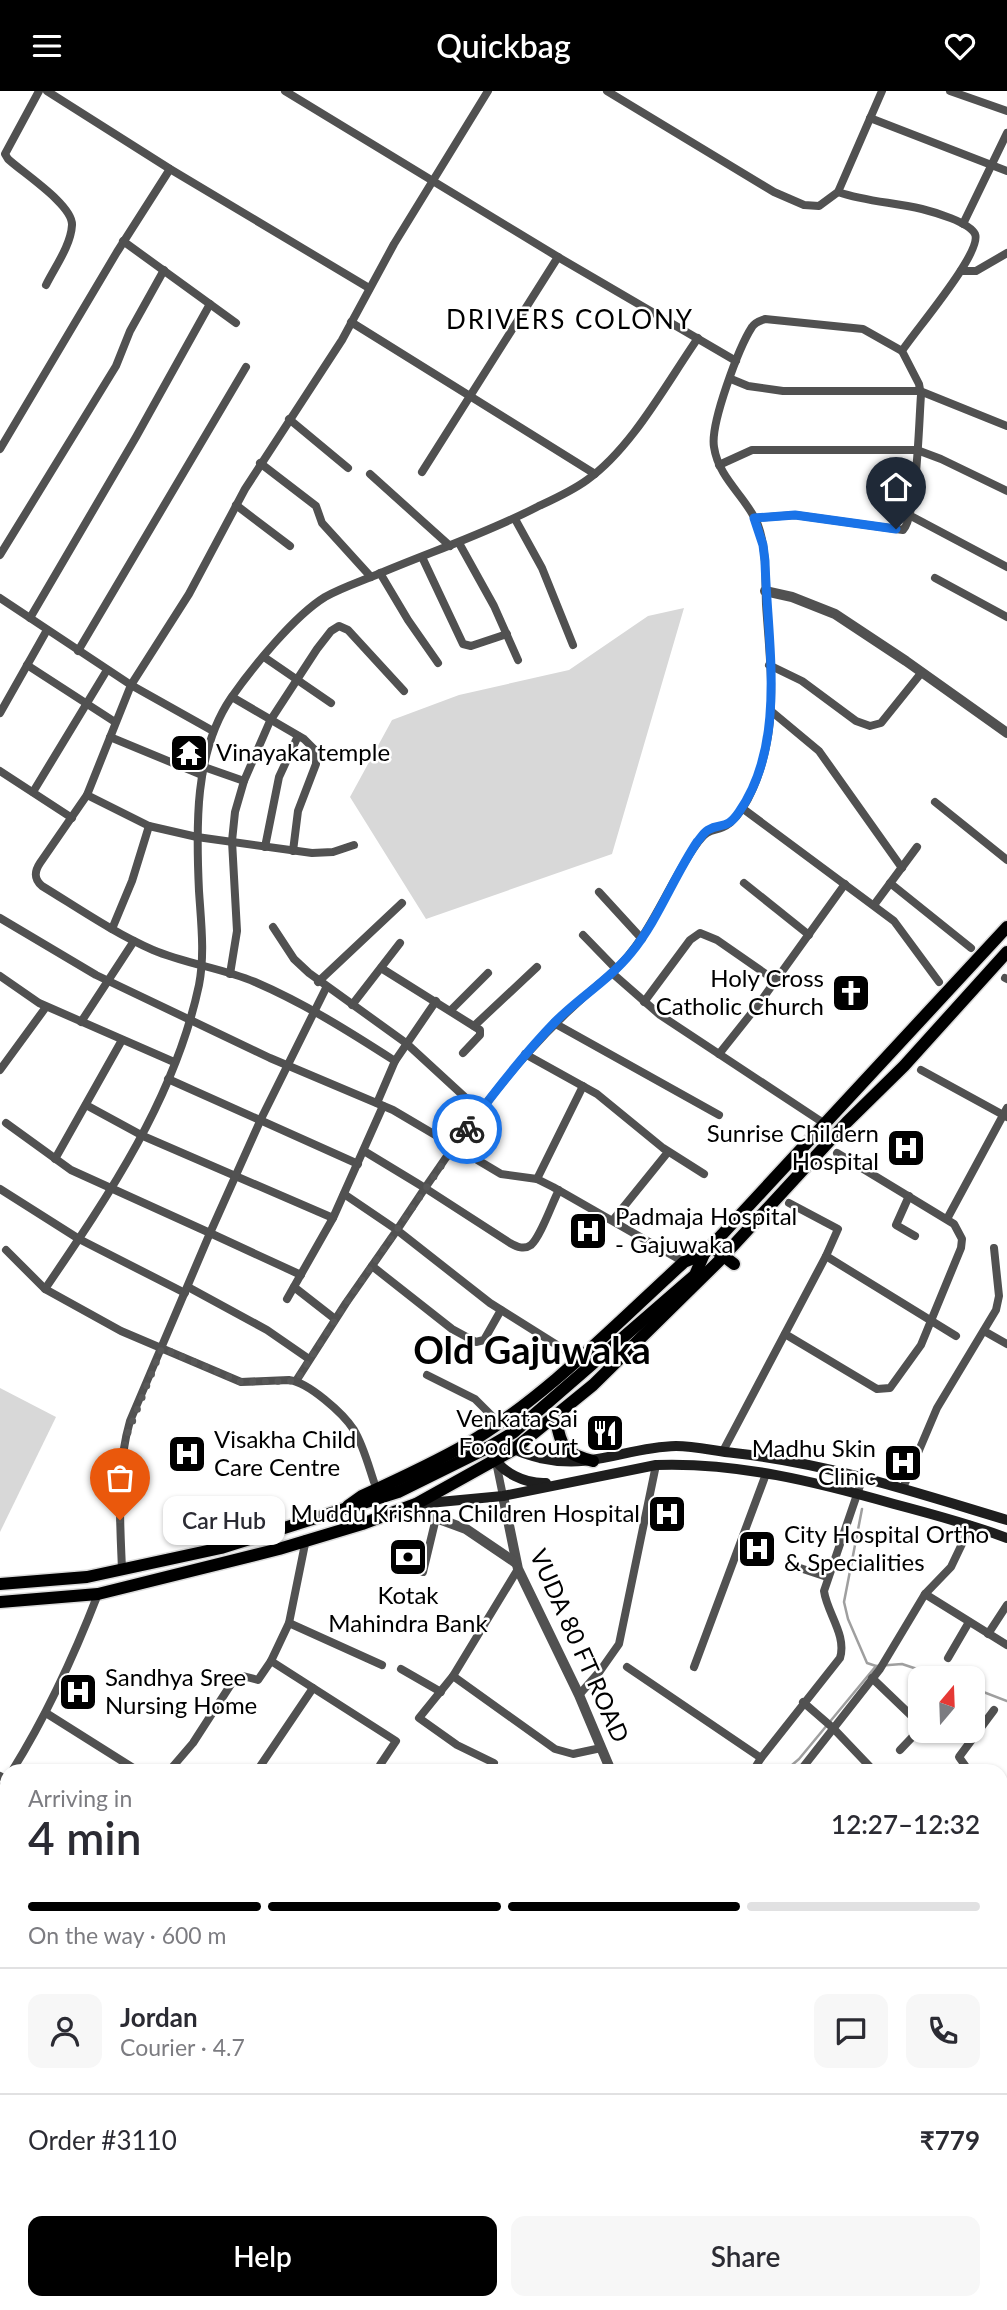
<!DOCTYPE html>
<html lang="en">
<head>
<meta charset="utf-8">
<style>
	:root { --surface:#fff; --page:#f7f7f7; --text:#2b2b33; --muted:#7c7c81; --line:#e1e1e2; --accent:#000 }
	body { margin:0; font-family:Lato,sans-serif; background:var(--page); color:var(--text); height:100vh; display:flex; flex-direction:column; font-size:26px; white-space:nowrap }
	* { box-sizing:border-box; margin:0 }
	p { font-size:23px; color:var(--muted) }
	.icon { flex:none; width:38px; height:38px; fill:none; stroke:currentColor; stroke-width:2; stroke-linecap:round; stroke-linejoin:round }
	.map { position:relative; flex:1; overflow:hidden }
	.side { position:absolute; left:0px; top:1673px; width:1008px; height:546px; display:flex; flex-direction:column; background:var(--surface); border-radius:21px 21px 0 0; box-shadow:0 2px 5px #0004 }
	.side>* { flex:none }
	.needle { width:46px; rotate:19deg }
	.tools { position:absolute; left:908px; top:1575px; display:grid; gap:14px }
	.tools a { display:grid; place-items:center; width:77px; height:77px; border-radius:14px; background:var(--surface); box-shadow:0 2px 5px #0004; font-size:35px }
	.pin { position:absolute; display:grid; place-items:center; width:60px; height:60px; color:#fff; margin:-72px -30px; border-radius:50% 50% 50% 0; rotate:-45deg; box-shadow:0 0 7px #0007 }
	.pin .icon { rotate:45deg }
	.courier { position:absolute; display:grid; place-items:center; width:70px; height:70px; margin:-35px; border:5px solid #1a73e8; border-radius:50%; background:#fff; color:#222; box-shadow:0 2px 9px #0007 }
	.bubble { position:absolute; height:49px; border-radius:14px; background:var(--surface); box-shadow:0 2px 5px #0004; font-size:23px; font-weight:600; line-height:49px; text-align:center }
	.headline em { font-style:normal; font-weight:600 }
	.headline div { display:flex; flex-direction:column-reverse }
	.headline { display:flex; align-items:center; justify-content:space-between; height:119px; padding:0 28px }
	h1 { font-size:46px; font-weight:600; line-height:52px }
	.bar { display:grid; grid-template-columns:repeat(4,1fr); gap:10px 7px; align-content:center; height:84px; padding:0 28px }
	.bar i { height:9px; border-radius:5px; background:var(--line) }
	.bar .selected { background:var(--accent) }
	.bar p { grid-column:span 4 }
	.line { display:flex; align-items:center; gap:18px; padding:0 28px; border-top:2px solid var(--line) }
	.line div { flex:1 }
	.round { display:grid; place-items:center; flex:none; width:74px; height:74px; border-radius:14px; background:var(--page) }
	.primary-button { display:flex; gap:14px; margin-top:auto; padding:14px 28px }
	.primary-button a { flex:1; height:80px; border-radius:14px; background:var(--accent); color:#fff; font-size:28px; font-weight:600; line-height:80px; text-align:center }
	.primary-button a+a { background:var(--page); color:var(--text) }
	header { display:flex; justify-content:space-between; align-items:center; height:91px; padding:0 28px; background:var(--accent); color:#fff; font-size:32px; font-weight:600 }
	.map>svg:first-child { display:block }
</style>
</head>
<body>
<header><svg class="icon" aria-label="menu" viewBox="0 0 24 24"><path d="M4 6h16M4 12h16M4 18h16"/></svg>Quickbag<svg class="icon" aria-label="heart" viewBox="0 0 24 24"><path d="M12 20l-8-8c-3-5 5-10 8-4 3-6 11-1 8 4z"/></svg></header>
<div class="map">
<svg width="1007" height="2219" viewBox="0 0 1007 2219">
	<rect width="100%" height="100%" fill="#fff"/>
	<g fill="#d8d8d8">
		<polygon points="684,517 612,763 426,828 350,706 392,629 459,604 569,579 648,525"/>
		<polygon points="0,1297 56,1326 0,1441"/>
	</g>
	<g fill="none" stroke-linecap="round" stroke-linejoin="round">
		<g stroke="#9f9f9f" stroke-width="2.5">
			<polyline points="862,1418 844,1511 848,1528 867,1572 876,1575 902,1573 944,1587"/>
			<polyline points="973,1597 1007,1610"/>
			<polyline points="785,1680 799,1668 876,1575"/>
			<polyline points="246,2219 246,2212"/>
			<polyline points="702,2219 704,2212"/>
		</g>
		<defs>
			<g id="primary">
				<polyline points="717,1160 734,1173"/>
				<path d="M555,1326C562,1356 562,1362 593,1370"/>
				<path d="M348,1415L362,1405C397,1389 434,1372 467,1353C545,1307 617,1232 684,1171L704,1163"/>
				<polyline points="0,1493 87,1486 221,1457 398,1401 489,1356 514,1341 695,1184 704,1163 1007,836"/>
				<polyline points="0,1511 98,1503 279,1458 362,1433 416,1413 513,1359 593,1294 719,1170 847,1031 904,975 1007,861"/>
				<polyline points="1001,1948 1007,1948"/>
				<polyline points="0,1974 7,1973"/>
			</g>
		</defs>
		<use href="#primary" stroke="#dbdbdb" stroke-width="15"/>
		<g stroke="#515151" stroke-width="8">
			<path d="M39,0L5,63L8,68C23,82 73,114 72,134C71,154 55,176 46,194"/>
			<polyline points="47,0 170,78 369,197"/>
			<polyline points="285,0 558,166 736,270"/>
			<polyline points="607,0 774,101 804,114 819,115 838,101 882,0"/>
			<polyline points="950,0 1007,20"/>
			<polyline points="870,27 1007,80"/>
			<polyline points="963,133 1007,42"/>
			<polyline points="123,150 236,232"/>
			<polyline points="961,180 976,180 1007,162"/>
			<polyline points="351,231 595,383"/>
			<polyline points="731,288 748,295 783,300 920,300 1007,335"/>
			<polyline points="289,328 348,377"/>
			<polyline points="0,358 117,161 170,78"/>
			<polyline points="260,372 316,415 322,432 371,486"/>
			<polyline points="719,374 752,359 917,359 941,368 1007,400"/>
			<polyline points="422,381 558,166"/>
			<polyline points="370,383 450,455"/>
			<polyline points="236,414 290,455"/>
			<polyline points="909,424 1007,476"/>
			<path d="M754,427L795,424L903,439C917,426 919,328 921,304L919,293L902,260C914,241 983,161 975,143C969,131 934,121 922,118C893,111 867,111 838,101"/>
			<polyline points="515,428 542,477 573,554"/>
			<polyline points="459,452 494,515 518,569"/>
			<polyline points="0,464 116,275 130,240 164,179"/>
			<polyline points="422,466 463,553 471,555 507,543"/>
			<polyline points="380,482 408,529 438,572"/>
			<polyline points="935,487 1007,526"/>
			<polyline points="0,507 131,594 213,640"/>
			<polyline points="30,527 136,346 210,213"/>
			<polyline points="78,560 246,276"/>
			<polyline points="264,566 331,612"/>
			<polyline points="27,574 115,631"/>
			<polyline points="769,574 802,590 856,630 870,635 881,632 922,581"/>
			<polyline points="232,606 304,648 316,660 316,673 298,720 293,760"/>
			<polyline points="771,620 819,660 902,777"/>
			<polyline points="0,622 47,539"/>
			<polyline points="110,646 202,684"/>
			<polyline points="204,676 244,690"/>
			<polyline points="0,680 72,727"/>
			<polyline points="33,701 107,579"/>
			<polyline points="87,704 149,735 197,746 312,762 333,761 354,754"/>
			<polyline points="935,711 1007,769"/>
			<polyline points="742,717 894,830 939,891"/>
			<polyline points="265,756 279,686 298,645"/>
			<polyline points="744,792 809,844"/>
			<polyline points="890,792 971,857"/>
			<polyline points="599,801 642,848"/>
			<polyline points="874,814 917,756"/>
			<path d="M0,827L96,884L270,967L393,1019L454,1055C503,988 547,934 612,882"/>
			<polyline points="273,836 294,868 309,882 406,952 480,1020"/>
			<polyline points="112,838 132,790 149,735"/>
			<polyline points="583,844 616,878"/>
			<polyline points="381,877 480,939 480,944 463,962"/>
			<polyline points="230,883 237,840 232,750 235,721 244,690 270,630 317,558 331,540 339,535 348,539 404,600"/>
			<polyline points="0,885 39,912 174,971"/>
			<polyline points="1005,887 1007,888"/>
			<polyline points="318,891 402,812"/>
			<polyline points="644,911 690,849 700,842 717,849 776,890"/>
			<polyline points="352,914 400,852"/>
			<polyline points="451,919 488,882"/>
			<polyline points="81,931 134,850"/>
			<polyline points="554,932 719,1024"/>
			<polyline points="474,935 537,876"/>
			<polyline points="525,963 597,1003 663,1057 704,1083"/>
			<polyline points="719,963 758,914 845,793"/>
			<path d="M395,970C350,941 304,912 255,891C222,877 186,873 153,859C114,842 78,817 42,795C34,788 34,781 40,772L87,704L131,594L189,503L245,398L342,249L394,153L488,0"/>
			<polyline points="0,979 46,916"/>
			<polyline points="921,979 1007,1026"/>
			<polyline points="168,988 358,1073"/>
			<polyline points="377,1012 395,970 436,910"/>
			<polyline points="86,1014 143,1045 333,1127"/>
			<path d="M6,1032L71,1079L210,1142L130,1330C116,1378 120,1429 122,1478"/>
			<path d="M825,1033L660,924L612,882C651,846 666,796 696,754C711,732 715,744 730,732C749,716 761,680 766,656C776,610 769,560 766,513C765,487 767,459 758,434C747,406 719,389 714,356C710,333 739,256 752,236C755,231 760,230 765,228L863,238L902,260"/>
			<polyline points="364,1060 425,1097 397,1139 490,1212 568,1261"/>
			<polyline points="55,1068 122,949"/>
			<polyline points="537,1088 583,995"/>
			<polyline points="0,1098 79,1148 185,1202"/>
			<path d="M559,1099C552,1112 541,1145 531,1154C524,1159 517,1156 510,1152L425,1097L454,1055L501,1083L537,1088L553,1096L684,1171"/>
			<polyline points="909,1105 896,1134 915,1145"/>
			<polyline points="947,1128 1007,1017"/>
			<polyline points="613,1129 668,1061"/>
			<path d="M6,1159L45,1198L121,1240L241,1291L289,1289C308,1291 343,1322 354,1339C363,1354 368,1373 374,1391"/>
			<polyline points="826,1165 956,1245"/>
			<polyline points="372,1175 452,1238 476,1251 484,1249 501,1219"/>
			<polyline points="301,1184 210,1142 261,1028 326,897"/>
			<polyline points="188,1196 267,1239 309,1268"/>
			<polyline points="294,1196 335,1228"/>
			<path d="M45,1198C109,1104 175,1007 199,894C205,863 201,831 199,800C196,737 194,661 231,607C252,577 294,525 325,506C341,497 359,491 376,484C430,461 485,443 537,416C554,408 572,400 587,389C632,357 666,293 698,247"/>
			<polyline points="287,1208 333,1127 383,1015"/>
			<polyline points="984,1240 1007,1253"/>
			<polyline points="785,1243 877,1298 890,1297 921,1254 961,1157 962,1148 954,1133 837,1062"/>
			<polyline points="427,1284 475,1308 493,1326"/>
			<polyline points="296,1290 346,1212 397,1139 344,1103"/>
			<polyline points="723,1360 826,1165 838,1138 789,1112"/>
			<polyline points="496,1371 503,1405"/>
			<polyline points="903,1397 937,1317 996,1219 999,1205 994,1157"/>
			<polyline points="794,1475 827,1486"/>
			<polyline points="423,1481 436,1427"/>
			<polyline points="925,1503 951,1476 971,1434"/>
			<polyline points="289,1532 382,1574"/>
			<polyline points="988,1543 1007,1514"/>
			<polyline points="948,1567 969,1531"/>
			<polyline points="271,1570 289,1532 306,1448"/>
			<polyline points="627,1576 761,1667"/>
			<polyline points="694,1576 766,1383"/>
			<polyline points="401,1578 441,1601"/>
			<polyline points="453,1585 555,1658 573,1663 601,1657"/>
			<polyline points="872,1587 920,1633"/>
			<polyline points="579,1604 600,1580 619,1553 656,1374"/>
			<polyline points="803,1611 833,1637 874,1680"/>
			<polyline points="46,1622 138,1680"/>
			<polyline points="900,1659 920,1638"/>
			<polyline points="494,1672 457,1654 419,1627 453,1585 518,1478"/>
			<path d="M12,1680C47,1624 74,1565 98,1503"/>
			<polyline points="169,1680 193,1652 235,1587 243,1585 258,1589 271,1570 396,1650 380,1674 387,1680"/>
			<polyline points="257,1680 313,1597"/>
			<path d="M753,1680L761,1667L840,1567C847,1544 827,1522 824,1500L863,1386"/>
			<polyline points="800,1680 880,1578 925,1503 1007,1554"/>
			<polyline points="969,1680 959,1666 994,1619"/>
			<polyline points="0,1685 7,1689 0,1700 7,1705"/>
			<polyline points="1001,1711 1007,1717"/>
			<polyline points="1001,1765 1007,1758"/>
			<polyline points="0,1793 7,1798"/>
			<polyline points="1001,1798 1007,1803"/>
			<polyline points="0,1881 7,1886"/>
			<polyline points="1001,1908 1007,1912"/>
			<polyline points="1001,1943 1007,1933"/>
			<polyline points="1001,2029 1007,2032"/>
			<polyline points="1001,2079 1007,2069"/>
			<polyline points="1001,2138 1007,2131"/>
			<polyline points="1001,2153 1007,2156"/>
			<polyline points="105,2212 109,2216"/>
			<polyline points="182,2212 191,2219"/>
			<polyline points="273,2212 283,2219"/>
			<polyline points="404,2212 415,2219"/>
			<polyline points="546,2212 556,2219"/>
			<polyline points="808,2212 816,2219"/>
			<polyline points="10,2219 11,2212"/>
			<polyline points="345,2219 349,2212"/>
			<polyline points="425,2219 429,2212"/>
			<polyline points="878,2219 881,2212"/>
		</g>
		<g stroke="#515151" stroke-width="10">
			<polyline points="765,500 792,506 835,523 906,570 1007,642"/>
			<polyline points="503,1405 518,1478 579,1604 611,1680"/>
			<polyline points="406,1416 466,1438 516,1472"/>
			<polyline points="689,2219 691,2212"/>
			<polyline points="716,2219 718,2212"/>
		</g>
		<g stroke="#1e1e1e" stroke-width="10">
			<path d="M503,1349C514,1360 525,1363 540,1367C594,1379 626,1356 676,1355C695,1355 715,1360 734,1362C828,1372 917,1402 1007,1429"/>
			<path d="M492,1363C501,1382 526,1393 546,1392"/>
			<path d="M418,1413L503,1405L656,1374C737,1371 817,1391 894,1413C932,1423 970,1433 1007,1447"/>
		</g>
		<use href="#primary" stroke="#000" stroke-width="12"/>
	</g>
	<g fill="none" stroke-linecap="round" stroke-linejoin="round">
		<polyline stroke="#595959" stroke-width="7" stroke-dasharray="0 12.6" points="120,1429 120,1399 125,1349 162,1257 241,1291 296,1290 346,1212 467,1038"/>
		<path stroke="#1a73e8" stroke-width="9" d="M467,1038C495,1000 523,964 556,930C580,906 610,888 631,862C658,829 673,787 697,751C700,748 703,742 708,739C721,731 726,740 739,721C788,651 767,550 765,470L763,454L754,427L795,424L896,438"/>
	</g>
	<defs>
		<symbol id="temple-square" viewBox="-11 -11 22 22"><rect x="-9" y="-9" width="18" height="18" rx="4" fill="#000" stroke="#fff"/><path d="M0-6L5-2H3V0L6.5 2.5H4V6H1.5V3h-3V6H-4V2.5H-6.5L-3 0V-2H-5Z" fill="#fff"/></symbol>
		<symbol id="church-square" viewBox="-11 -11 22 22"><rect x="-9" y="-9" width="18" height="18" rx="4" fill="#000" stroke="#fff"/><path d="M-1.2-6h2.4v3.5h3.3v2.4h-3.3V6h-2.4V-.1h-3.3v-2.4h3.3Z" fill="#fff"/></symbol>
		<symbol id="hospital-square" viewBox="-11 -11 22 22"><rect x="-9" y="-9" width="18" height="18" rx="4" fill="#000" stroke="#fff"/><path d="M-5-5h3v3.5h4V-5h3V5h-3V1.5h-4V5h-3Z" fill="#fff"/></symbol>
		<symbol id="restaurant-square" viewBox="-11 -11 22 22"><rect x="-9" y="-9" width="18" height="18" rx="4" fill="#000" stroke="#fff"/><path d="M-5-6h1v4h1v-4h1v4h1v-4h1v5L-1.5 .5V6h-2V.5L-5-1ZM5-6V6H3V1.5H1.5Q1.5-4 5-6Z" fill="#fff"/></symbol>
		<symbol id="bank-square" viewBox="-11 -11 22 22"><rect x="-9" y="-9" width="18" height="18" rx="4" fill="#000" stroke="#fff"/><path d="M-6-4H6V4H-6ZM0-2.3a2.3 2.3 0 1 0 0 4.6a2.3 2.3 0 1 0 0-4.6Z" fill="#fff"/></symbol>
	</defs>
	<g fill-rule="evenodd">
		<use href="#temple-square" x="167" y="640" width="44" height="44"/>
		<use href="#church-square" x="829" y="880" width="44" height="44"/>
		<use href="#hospital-square" x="884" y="1035" width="44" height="44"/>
		<use href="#hospital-square" x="566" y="1118" width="44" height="44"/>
		<use href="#restaurant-square" x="583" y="1320" width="44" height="44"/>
		<use href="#hospital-square" x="165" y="1341" width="44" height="44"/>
		<use href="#hospital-square" x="881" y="1350" width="44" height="44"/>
		<use href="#hospital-square" x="645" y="1401" width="44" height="44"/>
		<use href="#hospital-square" x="735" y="1436" width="44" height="44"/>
		<use href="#bank-square" x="386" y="1444" width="44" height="44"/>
		<use href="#hospital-square" x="56" y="1579" width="44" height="44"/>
	</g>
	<g text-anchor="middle" stroke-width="5" stroke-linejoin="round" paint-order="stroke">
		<g font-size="24" fill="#000" stroke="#fff" text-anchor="start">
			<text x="216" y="670">Vinayaka temple</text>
			<text x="824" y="896" text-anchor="end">Holy Cross<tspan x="824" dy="28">Catholic Church</tspan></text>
			<text x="879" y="1051" text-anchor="end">Sunrise Childern<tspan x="879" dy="28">Hospital</tspan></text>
			<text x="615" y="1134">Padmaja Hospital<tspan x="615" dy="28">- Gajuwaka</tspan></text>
			<text x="578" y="1336" text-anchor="end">Venkata Sai<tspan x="578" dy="28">Food Court</tspan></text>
			<text x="214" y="1357">Visakha Child<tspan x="214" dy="28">Care Centre</tspan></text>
			<text x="876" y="1366" text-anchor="end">Madhu Skin<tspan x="876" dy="28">Clinic</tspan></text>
			<text x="640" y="1431" text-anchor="end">Muddu Krishna Children Hospital</text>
			<text x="784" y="1452">City Hospital Ortho<tspan x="784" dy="28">&amp; Specialities</tspan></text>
			<text x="408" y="1513" text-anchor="middle">Kotak<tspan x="408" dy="28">Mahindra Bank</tspan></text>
			<text x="105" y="1595">Sandhya Sree<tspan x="105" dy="28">Nursing Home</tspan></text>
		</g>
		<g font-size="24" fill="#000" stroke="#fff">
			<text transform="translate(579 1555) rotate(66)" y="8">VUDA 80 FT ROAD</text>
		</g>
		<g font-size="26" letter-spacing="2" fill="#000" stroke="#fff">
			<text x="570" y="238">DRIVERS COLONY</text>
		</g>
		<g font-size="38" font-weight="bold" fill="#000" stroke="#fff">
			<text x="532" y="1273">Old Gajuwaka</text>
		</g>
	</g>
</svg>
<div class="tools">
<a><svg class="needle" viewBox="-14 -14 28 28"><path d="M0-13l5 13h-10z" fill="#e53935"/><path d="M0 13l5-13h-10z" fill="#7c7c81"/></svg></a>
</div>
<div class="pin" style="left:120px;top:1429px;background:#ea580c"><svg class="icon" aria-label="bag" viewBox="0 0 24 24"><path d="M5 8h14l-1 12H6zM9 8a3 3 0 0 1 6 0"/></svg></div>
<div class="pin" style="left:896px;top:438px;background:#1f2937"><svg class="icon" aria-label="home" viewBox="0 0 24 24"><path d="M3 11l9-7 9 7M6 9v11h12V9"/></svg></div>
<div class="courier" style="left:467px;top:1038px"><svg class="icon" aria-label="bike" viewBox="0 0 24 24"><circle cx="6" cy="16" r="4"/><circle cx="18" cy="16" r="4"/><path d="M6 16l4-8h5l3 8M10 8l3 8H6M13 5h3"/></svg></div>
<div class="bubble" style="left:163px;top:1405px;width:122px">Car Hub</div>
<section class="side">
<div class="headline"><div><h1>4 min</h1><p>Arriving in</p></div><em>12:27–12:32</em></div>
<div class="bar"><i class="selected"></i><i class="selected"></i><i class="selected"></i><i></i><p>On the way · 600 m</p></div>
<div class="line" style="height:126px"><a class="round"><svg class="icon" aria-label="person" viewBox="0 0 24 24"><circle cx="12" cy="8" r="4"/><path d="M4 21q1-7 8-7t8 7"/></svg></a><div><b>Jordan</b><p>Courier · 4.7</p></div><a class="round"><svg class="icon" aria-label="chat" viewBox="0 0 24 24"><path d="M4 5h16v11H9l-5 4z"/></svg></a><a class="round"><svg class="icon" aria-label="phone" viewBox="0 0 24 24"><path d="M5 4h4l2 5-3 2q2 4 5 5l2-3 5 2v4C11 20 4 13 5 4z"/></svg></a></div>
<div class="line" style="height:91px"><div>Order #3110</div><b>₹779</b></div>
<div class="primary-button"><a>Help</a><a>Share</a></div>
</section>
</div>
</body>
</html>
